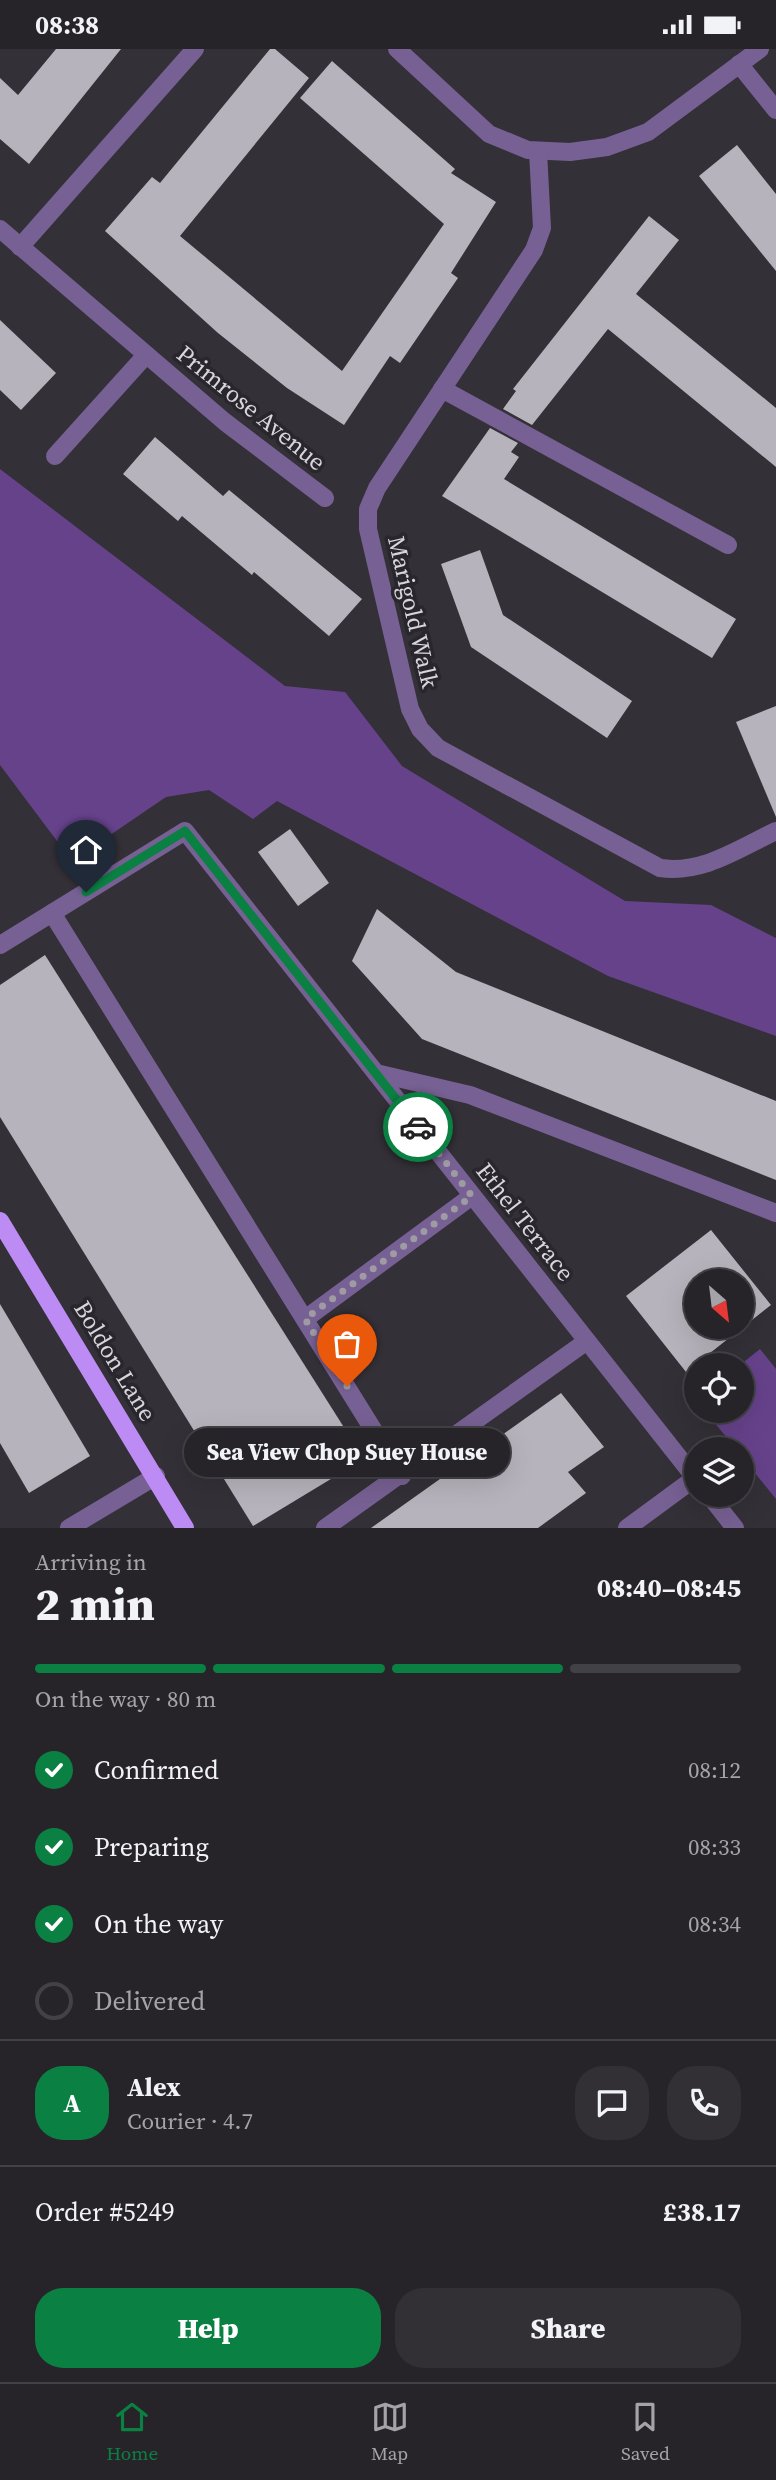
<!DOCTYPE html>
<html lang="en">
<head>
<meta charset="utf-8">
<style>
	:root { --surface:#262429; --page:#323035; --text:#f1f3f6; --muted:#a4a4a8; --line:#424146; --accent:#0b8043 }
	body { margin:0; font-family:"Source Serif 4",serif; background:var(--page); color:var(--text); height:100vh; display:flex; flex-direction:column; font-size:26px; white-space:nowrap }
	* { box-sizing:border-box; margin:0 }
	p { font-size:23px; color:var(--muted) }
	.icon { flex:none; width:38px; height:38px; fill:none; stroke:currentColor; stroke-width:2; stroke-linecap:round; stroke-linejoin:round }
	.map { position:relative; height:1479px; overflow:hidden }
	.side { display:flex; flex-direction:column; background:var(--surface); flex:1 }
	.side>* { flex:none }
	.needle { width:46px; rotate:152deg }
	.buttons { position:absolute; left:684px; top:1220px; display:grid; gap:14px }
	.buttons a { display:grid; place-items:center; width:70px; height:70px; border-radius:50%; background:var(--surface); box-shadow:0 7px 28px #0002,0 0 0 2px var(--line); font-size:35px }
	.pin { position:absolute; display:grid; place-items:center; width:60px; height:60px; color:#fff; margin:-72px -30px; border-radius:50% 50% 50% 0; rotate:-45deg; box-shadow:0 0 7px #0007 }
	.pin .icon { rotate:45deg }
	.courier { position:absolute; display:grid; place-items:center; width:70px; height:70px; margin:-35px; border:5px solid #0b8043; border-radius:50%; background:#fff; color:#222; box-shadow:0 2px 9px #0007 }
	.bubble { position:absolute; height:49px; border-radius:24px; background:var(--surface); box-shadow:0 7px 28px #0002,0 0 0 2px var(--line); font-size:23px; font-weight:800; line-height:49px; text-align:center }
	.overview em { font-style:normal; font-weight:800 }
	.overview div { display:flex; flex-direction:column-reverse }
	.overview { display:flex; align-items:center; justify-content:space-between; height:119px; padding:0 35px }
	h1 { font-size:46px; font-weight:800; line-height:52px }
	.bar { display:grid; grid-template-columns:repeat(4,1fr); gap:10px 7px; align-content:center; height:84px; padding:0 35px }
	.bar i { height:9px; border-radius:5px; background:var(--line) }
	.bar .current { background:var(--accent) }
	.bar p { grid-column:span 4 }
	.line { display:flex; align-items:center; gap:18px; padding:0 35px; border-top:2px solid var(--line) }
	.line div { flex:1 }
	.round { display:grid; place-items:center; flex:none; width:74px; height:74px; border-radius:28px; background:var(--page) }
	ol { padding:0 35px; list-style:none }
	li { display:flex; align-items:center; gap:21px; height:77px }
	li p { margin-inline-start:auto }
	li .icon { padding:7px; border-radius:50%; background:var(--accent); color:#fff; stroke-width:4 }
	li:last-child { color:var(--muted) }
	li i { width:38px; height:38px; border:4px solid var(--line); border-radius:50% }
	.primary-button { display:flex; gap:14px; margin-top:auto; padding:14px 35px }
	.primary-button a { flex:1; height:80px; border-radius:28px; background:var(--accent); color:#fff; font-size:28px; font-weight:800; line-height:80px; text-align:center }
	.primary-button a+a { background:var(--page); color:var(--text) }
	.status { display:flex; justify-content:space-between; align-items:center; height:49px; padding:0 35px; background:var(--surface); direction:ltr }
	.status svg { height:19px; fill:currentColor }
	.dock { display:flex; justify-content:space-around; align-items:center; height:98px; border-top:2px solid var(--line); background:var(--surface); font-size:19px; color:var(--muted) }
	.dock a { display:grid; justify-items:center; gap:4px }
	.dock .current { color:var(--accent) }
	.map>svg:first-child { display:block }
</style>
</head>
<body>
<div class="status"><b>08:38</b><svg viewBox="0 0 49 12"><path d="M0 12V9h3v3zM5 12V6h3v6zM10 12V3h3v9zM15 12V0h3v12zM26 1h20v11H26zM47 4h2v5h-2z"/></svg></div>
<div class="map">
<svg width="776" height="1479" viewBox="0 0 776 1479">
	<rect width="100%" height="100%" fill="#333037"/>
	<g fill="#66428b">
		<polygon points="0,420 285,637 345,643 402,717 625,852 711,856 776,889 776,987 608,927 277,752 253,770 209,741 166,748 72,812 0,716"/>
		<polygon points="760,1300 776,1320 776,1450 742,1408 742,1400 736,1400 705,1362 742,1362 740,1316"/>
	</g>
	<g fill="#b7b3bc" fill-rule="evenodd">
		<polygon points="56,0 121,0 29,115 0,90 0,29 18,46"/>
		<polygon points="270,0 275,0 309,29 180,187 342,322 444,175 300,49 332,12 455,120 451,124 496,153 451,224 458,229 400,314 390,307 344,376 287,339 218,284 105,182 152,128 160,134"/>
		<polygon points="737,96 776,145 776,222 699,127"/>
		<polygon points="649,167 679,191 636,245 776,359 776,418 608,280 532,376 503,360 516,342 513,340"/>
		<polygon points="0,271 56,324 21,361 0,341"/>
		<polygon points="490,379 518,394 511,403 519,408 504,430 736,570 712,609 442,447"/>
		<polygon points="155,388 223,447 229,441 362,550 329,587 254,523 252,526 182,467 178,472 123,425"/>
		<polygon points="480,501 503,566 632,652 607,689 471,598 441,515"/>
		<polygon points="776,657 776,768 736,673"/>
		<polygon points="290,780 329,834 298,857 258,803"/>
		<polygon points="377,860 456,923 776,1052 776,1131 422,990 352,912"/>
		<polygon points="45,906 364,1410 253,1477 0,1068 0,936"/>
		<path d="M711,1181L771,1256L686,1323L626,1247ZM696,1232H742V1278H696Z"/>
		<polygon points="0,1255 90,1407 29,1444 0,1394"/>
		<polygon points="561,1344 604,1398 568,1423 586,1444 538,1479 371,1479"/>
	</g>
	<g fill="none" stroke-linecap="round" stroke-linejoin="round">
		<g stroke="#776093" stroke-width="18">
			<polyline points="397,0 489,85 528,101 570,103 607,98 648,83 760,0"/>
			<polyline points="739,15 776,61"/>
			<path d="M538,102L542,179L534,201L377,439L368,460V480L410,660L420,680L438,699L660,819C703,825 738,800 776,782"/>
			<polyline points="0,180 225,373 325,449"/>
			<polyline points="20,198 195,0"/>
			<polyline points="442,340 728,496"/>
			<polyline points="55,407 146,306"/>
			<polyline points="52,864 402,1427"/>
			<polyline points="0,896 185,782 696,1430"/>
			<polyline points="376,1024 470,1046 776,1164"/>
			<polyline points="305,1270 472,1147"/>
			<polyline points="709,1446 735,1479"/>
			<polyline points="69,1479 156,1427"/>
			<polyline points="325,1479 587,1292"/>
			<polyline points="627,1479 695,1429"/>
		</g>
		<polyline stroke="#bc8bf3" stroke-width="18" points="0,1172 185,1479"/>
	</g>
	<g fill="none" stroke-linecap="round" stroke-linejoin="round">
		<polyline stroke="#9e9ca2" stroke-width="7" stroke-dasharray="0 12.6" points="347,1337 305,1270 472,1147 418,1078"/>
		<polyline stroke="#0b8043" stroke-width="9" points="86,843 185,782 418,1078"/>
	</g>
	<g text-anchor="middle" stroke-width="7" stroke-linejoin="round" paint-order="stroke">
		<g font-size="24" fill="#d8d6db" stroke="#29272d">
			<text transform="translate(251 359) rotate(39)" y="8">Primrose Avenue</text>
			<text transform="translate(413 563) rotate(77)" y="8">Marigold Walk</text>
			<text transform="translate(525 1173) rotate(52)" y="8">Ethel Terrace</text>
			<text transform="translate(115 1312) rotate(59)" y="8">Boldon Lane</text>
		</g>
	</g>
</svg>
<div class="buttons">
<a><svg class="needle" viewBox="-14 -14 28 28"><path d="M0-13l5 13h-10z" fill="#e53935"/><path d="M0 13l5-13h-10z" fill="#a4a4a8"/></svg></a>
<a><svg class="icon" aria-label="locate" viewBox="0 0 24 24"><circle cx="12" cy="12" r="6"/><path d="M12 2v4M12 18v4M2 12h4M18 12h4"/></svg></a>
<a><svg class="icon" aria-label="layers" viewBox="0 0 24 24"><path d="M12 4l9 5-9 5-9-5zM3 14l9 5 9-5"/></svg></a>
</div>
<div class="pin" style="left:347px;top:1337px;background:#ea580c"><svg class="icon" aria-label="bag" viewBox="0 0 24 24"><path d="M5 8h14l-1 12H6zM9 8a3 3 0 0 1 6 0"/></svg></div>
<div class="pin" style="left:86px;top:843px;background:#1f2937"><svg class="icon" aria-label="home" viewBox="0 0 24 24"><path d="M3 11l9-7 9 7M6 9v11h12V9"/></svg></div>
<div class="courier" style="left:418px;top:1078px"><svg class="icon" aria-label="car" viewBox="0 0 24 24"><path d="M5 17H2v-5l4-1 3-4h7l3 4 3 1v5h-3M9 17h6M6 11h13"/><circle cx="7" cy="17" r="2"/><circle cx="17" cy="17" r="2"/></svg></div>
<div class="bubble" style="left:184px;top:1379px;width:326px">Sea View Chop Suey House</div>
</div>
<section class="side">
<div class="overview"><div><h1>2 min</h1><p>Arriving in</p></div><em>08:40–08:45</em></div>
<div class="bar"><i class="current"></i><i class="current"></i><i class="current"></i><i></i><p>On the way · 80 m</p></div>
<ol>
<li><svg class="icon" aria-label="check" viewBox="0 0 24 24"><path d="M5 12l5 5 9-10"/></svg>Confirmed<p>08:12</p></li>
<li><svg class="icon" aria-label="check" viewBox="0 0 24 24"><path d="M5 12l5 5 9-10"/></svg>Preparing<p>08:33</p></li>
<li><svg class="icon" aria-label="check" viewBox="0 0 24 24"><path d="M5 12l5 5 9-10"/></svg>On the way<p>08:34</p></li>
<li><i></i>Delivered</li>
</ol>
<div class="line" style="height:126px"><b class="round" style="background:var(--accent);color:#fff">A</b><div><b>Alex</b><p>Courier · 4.7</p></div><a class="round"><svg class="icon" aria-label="chat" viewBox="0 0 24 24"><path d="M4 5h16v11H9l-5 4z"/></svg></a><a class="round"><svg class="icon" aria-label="phone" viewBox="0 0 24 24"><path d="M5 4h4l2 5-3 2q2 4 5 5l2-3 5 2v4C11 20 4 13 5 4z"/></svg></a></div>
<div class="line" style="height:91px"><div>Order #5249</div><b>£38.17</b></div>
<div class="primary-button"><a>Help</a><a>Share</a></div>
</section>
<nav class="dock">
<a class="current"><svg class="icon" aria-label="home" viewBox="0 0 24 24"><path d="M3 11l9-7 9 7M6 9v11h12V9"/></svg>Home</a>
<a><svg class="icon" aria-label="map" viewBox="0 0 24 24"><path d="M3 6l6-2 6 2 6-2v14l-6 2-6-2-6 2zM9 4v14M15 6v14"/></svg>Map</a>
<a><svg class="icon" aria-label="saved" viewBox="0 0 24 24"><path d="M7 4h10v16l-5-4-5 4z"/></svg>Saved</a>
</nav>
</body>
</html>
